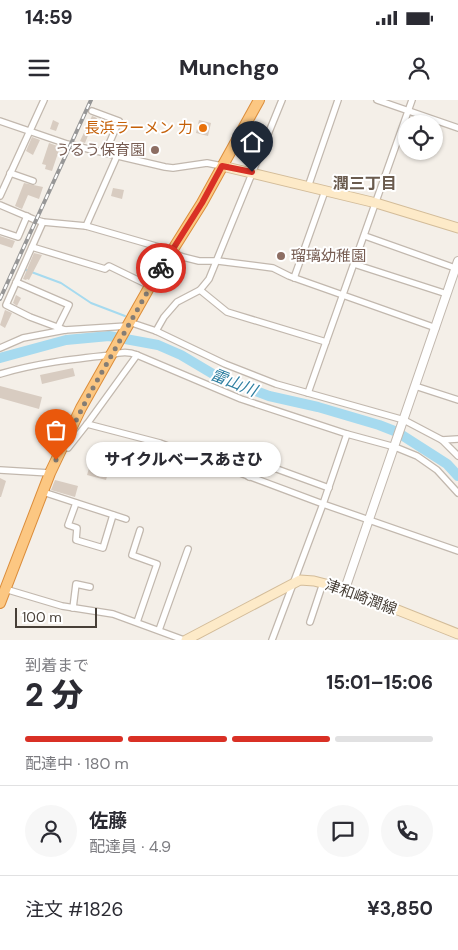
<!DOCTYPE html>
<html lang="ja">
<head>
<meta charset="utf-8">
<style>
	:root { --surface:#fff; --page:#f7f7f7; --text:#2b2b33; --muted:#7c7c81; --line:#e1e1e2; --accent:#d93025 }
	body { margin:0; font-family:"DM Sans","Noto Sans JP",sans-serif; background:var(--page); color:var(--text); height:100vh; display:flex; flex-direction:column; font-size:19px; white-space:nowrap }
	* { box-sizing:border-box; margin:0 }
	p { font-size:16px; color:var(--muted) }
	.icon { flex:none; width:28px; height:28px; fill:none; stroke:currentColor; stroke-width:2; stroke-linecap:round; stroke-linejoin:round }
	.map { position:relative; height:540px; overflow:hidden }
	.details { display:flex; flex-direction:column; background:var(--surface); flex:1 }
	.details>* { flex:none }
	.fabs { position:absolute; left:398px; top:15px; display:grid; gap:10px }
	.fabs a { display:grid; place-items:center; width:45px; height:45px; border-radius:50%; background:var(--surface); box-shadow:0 1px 4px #0004; font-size:25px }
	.scale { position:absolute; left:15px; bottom:12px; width:82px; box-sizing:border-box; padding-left:5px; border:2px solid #473f37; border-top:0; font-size:14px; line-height:18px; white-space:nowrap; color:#473f37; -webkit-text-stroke:4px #fff; paint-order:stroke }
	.pin { position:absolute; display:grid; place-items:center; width:42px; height:42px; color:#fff; margin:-51px -21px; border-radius:50% 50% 50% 0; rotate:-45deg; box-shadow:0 0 5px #0007 }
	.pin .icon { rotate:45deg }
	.courier { position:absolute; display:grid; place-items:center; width:50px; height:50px; margin:-25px; border:4px solid #d93025; border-radius:50%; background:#fff; color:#222; box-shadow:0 1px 6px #0007 }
	.bubble { position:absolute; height:35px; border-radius:18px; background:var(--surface); box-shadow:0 1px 4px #0004; font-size:16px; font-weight:800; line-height:35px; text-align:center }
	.summary em { font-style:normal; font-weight:800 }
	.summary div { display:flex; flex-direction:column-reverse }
	.summary { display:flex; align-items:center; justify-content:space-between; height:85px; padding:0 25px }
	h1 { font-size:32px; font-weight:800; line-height:38px }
	.bar { display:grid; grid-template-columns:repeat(4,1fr); gap:8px 5px; align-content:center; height:60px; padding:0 25px }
	.bar i { height:6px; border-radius:4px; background:var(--line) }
	.bar .selected { background:var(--accent) }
	.bar p { grid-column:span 4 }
	.line { display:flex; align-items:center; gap:12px; padding:0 25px; border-top:1px solid var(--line) }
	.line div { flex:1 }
	.round { display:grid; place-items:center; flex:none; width:52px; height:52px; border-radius:26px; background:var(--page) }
	.status { display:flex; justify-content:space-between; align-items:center; height:35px; padding:0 25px; background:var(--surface); direction:ltr }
	.status svg { height:14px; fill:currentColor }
	header { display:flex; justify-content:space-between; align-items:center; height:65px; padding:0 25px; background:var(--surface); font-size:22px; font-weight:800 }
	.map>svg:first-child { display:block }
</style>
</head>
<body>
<div class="status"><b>14:59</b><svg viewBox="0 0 49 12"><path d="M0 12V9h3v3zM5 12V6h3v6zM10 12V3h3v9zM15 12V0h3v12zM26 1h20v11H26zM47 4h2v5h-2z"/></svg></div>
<header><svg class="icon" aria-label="menu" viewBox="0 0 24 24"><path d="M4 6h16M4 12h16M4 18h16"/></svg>Munchgo<svg class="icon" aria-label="person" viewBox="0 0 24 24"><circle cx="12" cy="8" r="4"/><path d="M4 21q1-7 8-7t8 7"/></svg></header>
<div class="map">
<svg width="458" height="540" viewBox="0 0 458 540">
	<rect width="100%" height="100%" fill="#f4efe8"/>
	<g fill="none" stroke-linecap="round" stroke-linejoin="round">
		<polyline stroke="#a6daef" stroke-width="2" points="26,170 61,183 91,203 125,216"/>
		<polyline stroke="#a6daef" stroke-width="10" points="0,258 66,240 109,236 158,245 181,255 218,277 269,296 318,307 379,325 397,332 447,364 458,376"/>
	</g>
	<g fill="#d8ccc1">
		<polygon points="92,16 97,18 94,26 96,27 92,35 89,33 85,43 80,41"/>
		<polygon points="53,20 59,23 56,31 50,29"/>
		<polygon points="199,20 211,23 208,36 196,33"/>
		<polygon points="32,37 40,40 33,55 26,51"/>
		<polygon points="49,43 60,47 52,71 45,69 46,65 42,64"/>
		<polygon points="24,83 43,87 39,99 28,95 22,109 15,106"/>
		<polygon points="113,88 124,90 122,99 111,96"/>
		<polygon points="0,136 15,141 12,148 0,144"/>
		<polygon points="34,153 42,155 29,180 27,179 26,180 23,179"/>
		<polygon points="16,195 21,198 17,206 13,203"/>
		<polygon points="5,210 12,213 5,228 0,225"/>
		<polygon points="73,268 75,276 42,284 40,275"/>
		<polygon points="0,286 42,297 39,309 0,298"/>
		<polygon points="91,361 110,366 106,380 87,375"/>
		<polygon points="0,378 6,381 1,397 0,397"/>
		<polygon points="55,380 78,386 75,397 51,390"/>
	</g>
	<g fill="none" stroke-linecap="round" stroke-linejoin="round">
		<defs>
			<g id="minor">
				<polyline points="377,0 458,28"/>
				<polyline points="92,11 119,21 105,53"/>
				<polyline points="0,21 67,44 165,67 173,68 207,63 222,66"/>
				<polyline points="10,73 33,81"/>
				<polyline points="308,87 338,0"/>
				<polyline points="0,96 44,0"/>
				<polyline points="0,105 33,119 43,122 86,126 159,147 183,157 199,161 218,161 273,168 289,176 436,228"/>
				<polyline points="43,122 6,205 30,217 65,230"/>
				<polyline points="86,126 117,56"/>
				<polyline points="0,131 18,137 27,116"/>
				<polyline points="365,136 455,168"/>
				<polyline points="32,147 105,169 109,166 150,186"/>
				<polyline points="354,164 447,194"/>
				<polyline points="294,178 325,91"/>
				<polyline points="16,182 69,205 58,227"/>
				<polyline points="200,190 227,212 326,242 412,0"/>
				<polyline points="129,222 156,231 225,264 276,284 404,320 442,340 458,339"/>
				<polyline points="156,231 164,217 177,202 200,190 209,179 282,0"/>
				<polyline points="0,248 23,238 65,230 127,226"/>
				<polyline points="137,255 241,299 347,334 395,347 417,356 437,370 458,393"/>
				<path d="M0,274C37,263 73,259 111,255C120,252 128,251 137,255L87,324L68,348L62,346"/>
				<polyline points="415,286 458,300"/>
				<polyline points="308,293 326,242"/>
				<polyline points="87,324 160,343 323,404 458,451"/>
				<polyline points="442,340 458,356"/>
				<polyline points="0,370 50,373"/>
				<polyline points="249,377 255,361 329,388"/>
				<polyline points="43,392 126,419"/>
				<polyline points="76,403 68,425 77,428 76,440 103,448 113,415"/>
				<polyline points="5,489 62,506 113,514 184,540"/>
				<polyline points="73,508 76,484 90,487"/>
				<polyline points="137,522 157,464 132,455 140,430"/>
				<polyline points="310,522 323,483"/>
				<polyline points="159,530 188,449"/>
				<polyline points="272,540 323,404 347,334"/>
			</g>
			<polyline id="tertiary" points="345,489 458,161"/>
			<g id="secondary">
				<polyline points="222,66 376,103 458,128"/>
				<polyline points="186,540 300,480 314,481 345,489 458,534"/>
			</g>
			<polyline id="trunk" points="0,503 50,373 81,308 150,186 202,103 259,0"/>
		</defs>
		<use href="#minor" stroke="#c2b8ae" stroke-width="8"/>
		<use href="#tertiary" stroke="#c2b8ae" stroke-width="10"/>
		<use href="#secondary" stroke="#d3bc99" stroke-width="11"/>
		<use href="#trunk" stroke="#db8d3b" stroke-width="12"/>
		<use href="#minor" stroke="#fff" stroke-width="5.5"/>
		<use href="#tertiary" stroke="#fff" stroke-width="8"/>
		<use href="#secondary" stroke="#fdeac8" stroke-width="9"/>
		<use href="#trunk" stroke="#fcc782" stroke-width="10"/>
		<defs>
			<polyline id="rail" points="0,199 91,0"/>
		</defs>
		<use href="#rail" stroke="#979797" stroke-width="4"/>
		<use href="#rail" stroke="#fff" stroke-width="2" stroke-dasharray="5.5" stroke-linecap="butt"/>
	</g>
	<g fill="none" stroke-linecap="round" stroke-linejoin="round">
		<polyline stroke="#847d75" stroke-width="5" stroke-dasharray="0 9" points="56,360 89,295 161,168"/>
		<polyline stroke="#d93025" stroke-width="6" points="161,168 202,103 222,66 252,72"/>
	</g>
	<circle fill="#e8710a" stroke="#fff" stroke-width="2" cx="203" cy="28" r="5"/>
	<g fill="#8d6e63" stroke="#fff" stroke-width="2">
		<circle cx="155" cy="50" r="5"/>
		<circle cx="281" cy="156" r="5"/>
	</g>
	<g text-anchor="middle" stroke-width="4" stroke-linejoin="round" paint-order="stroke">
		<g font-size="15" fill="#c56008" stroke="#fff" text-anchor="end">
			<text x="193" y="33">長浜ラーメン 力</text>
		</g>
		<g font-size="15" fill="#785e54" stroke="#fff" text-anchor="end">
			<text x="145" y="55">うるう保育園</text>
			<text x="291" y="161" text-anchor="start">瑠璃幼稚園</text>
		</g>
		<g font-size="15" fill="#473f37" stroke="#fff">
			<text transform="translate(361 497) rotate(20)" y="5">津和崎潤線</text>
		</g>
		<g font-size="16" font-weight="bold" fill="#6a5b4e" stroke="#fff">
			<text x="365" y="89">潤三丁目</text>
		</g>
		<g font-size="16" font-style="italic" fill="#2e7fa1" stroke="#fff">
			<text transform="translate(234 282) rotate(22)" y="6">雷山川</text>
		</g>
	</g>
</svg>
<div class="fabs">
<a><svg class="icon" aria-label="locate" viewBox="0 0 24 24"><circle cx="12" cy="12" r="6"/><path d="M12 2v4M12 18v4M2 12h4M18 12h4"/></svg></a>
</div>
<div class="scale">100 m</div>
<div class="pin" style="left:56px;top:360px;background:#ea580c"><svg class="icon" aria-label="bag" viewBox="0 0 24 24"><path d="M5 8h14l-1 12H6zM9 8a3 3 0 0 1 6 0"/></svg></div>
<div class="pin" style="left:252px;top:72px;background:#1f2937"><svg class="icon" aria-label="home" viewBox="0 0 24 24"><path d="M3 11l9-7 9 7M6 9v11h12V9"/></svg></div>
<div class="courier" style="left:161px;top:168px"><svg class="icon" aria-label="bike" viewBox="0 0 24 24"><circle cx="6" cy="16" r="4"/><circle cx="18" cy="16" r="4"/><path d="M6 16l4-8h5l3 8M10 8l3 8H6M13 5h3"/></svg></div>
<div class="bubble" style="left:86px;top:342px;width:195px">サイクルベースあさひ</div>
</div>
<section class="details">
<div class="summary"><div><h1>2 分</h1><p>到着まで</p></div><em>15:01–15:06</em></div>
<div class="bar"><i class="selected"></i><i class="selected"></i><i class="selected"></i><i></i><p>配達中 · 180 m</p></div>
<div class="line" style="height:90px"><a class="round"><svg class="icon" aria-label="person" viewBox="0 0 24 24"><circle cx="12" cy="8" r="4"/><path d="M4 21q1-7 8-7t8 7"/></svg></a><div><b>佐藤</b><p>配達員 · 4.9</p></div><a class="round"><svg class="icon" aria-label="chat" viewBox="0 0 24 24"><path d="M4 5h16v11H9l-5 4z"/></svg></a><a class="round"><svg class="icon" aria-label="phone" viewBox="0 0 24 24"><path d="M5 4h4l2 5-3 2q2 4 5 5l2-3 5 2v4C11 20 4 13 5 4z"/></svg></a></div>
<div class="line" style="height:65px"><div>注文 #1826</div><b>¥3,850</b></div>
</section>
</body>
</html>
